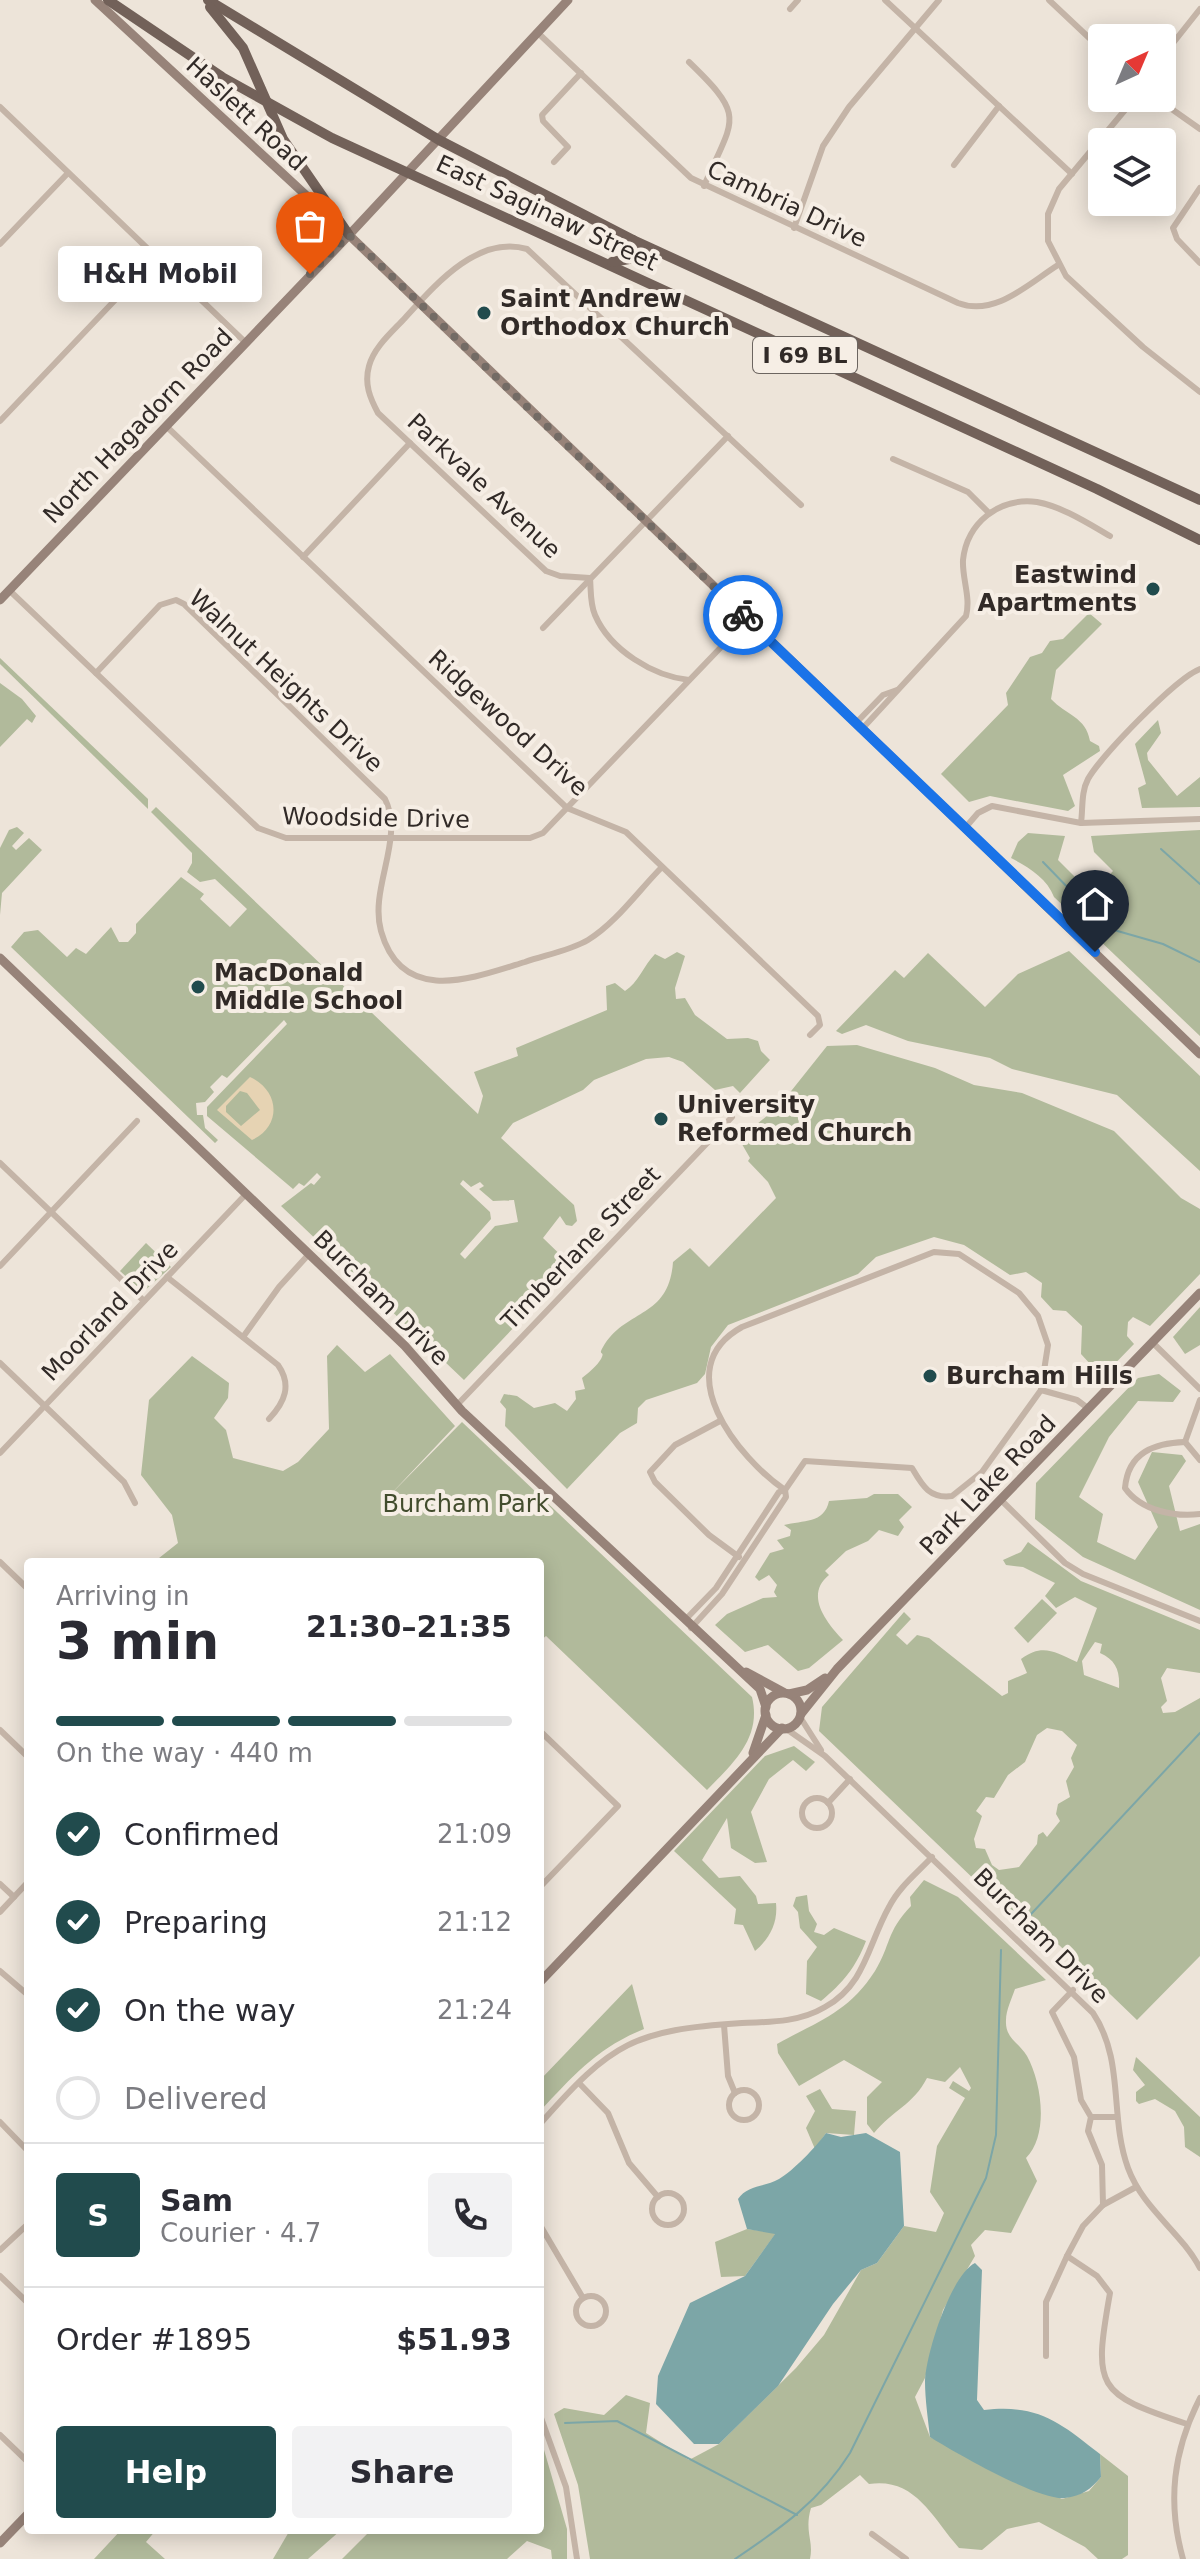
<!DOCTYPE html>
<html lang="en">
<head>
<meta charset="utf-8">
<style>
	:root { --surface:#fff; --page:#f2f2f3; --text:#2b2b33; --muted:#7c7c81; --line:#e1e1e2; --accent:#214b4d }
	body { margin:0; font-family:"DejaVu Sans",sans-serif; background:var(--page); color:var(--text); height:100vh; display:flex; flex-direction:column; font-size:30px; white-space:nowrap }
	* { box-sizing:border-box; margin:0 }
	p { font-size:26px; color:var(--muted) }
	.icon { flex:none; width:44px; height:44px; fill:none; stroke:currentColor; stroke-width:2; stroke-linecap:round; stroke-linejoin:round }
	.map { position:relative; flex:1; overflow:hidden }
	.panel { position:absolute; left:24px; top:1558px; width:520px; height:976px; display:flex; flex-direction:column; background:var(--surface); border-radius:8px; box-shadow:0 4px 20px #0003 }
	.panel>* { flex:none }
	.needle { width:52px; rotate:44deg }
	.fabs { position:absolute; left:1088px; top:24px; display:grid; gap:16px }
	.fabs a { display:grid; place-items:center; width:88px; height:88px; border-radius:8px; background:var(--surface); box-shadow:0 4px 20px #0003; font-size:40px }
	.pin { position:absolute; display:grid; place-items:center; width:68px; height:68px; color:#fff; margin:-82px -34px; border-radius:50% 50% 50% 0; rotate:-45deg; box-shadow:0 0 8px #0007 }
	.pin .icon { rotate:45deg }
	.courier { position:absolute; display:grid; place-items:center; width:80px; height:80px; margin:-40px; border:6px solid #1a73e8; border-radius:50%; background:#fff; color:#222; box-shadow:0 2px 10px #0007 }
	.bubble { position:absolute; height:56px; border-radius:8px; background:var(--surface); box-shadow:0 4px 20px #0003; font-size:26px; font-weight:800; line-height:56px; text-align:center }
	.summary em { font-style:normal; font-weight:800 }
	.summary div { display:flex; flex-direction:column-reverse }
	.summary { display:flex; align-items:center; justify-content:space-between; height:136px; padding:0 32px }
	h1 { font-size:52px; font-weight:800; line-height:60px }
	.bar { display:grid; grid-template-columns:repeat(4,1fr); gap:12px 8px; align-content:center; height:96px; padding:0 32px }
	.bar i { height:10px; border-radius:6px; background:var(--line) }
	.bar .selected { background:var(--accent) }
	.bar p { grid-column:span 4 }
	.line { display:flex; align-items:center; gap:20px; padding:0 32px; border-top:2px solid var(--line) }
	.line div { flex:1 }
	.round { display:grid; place-items:center; flex:none; width:84px; height:84px; border-radius:8px; background:var(--page) }
	ol { padding:0 32px; list-style:none }
	li { display:flex; align-items:center; gap:24px; height:88px }
	li p { margin-inline-start:auto }
	li .icon { padding:8px; border-radius:50%; background:var(--accent); color:#fff; stroke-width:4 }
	li:last-child { color:var(--muted) }
	li i { width:44px; height:44px; border:4px solid var(--line); border-radius:50% }
	.primary-button { display:flex; gap:16px; margin-top:auto; padding:16px 32px }
	.primary-button a { flex:1; height:92px; border-radius:8px; background:var(--accent); color:#fff; font-size:32px; font-weight:800; line-height:92px; text-align:center }
	.primary-button a+a { background:var(--page); color:var(--text) }
	.map>svg:first-child { display:block }
</style>
</head>
<body>
<div class="map">
<svg width="1200" height="2559" viewBox="0 0 1200 2559">
	<rect width="100%" height="100%" fill="#ede4d9"/>
	<g fill="#b1ba9b" fill-rule="evenodd">
		<path d="M1089,613L1102,624L1056,670L1051,699C1066,715 1086,717 1090,741L1099,746L1100,751L1063,775L1075,806L1068,811L990,796L969,802L941,774L1008,705L1006,693L1030,657L1042,653L1050,641L1063,639Z"/>
		<polygon points="0,658 148,799 148,809 0,664"/>
		<polygon points="0,683 22,699 36,716 32,723 27,719 0,747"/>
		<polygon points="1158,720 1161,733 1147,753 1148,760 1177,796 1200,777 1200,807 1142,808 1138,788 1146,784 1135,744"/>
		<path d="M156,807L478,1114L483,1096L474,1072L518,1056L516,1048L607,1010L606,986L615,983L625,991C638,983 644,965 655,954L665,959L677,952L685,956L675,988L676,999L685,998L695,1015L727,1039L748,1038L758,1041L761,1051L770,1060L740,1093L733,1086L715,1090L683,1062L669,1057L646,1059L594,1080L583,1090L513,1123L501,1138L574,1205L577,1221L572,1226L566,1225L560,1216L543,1238L572,1266L464,1380L281,1206L311,1183L314,1185L321,1177L317,1173L304,1186L299,1183L293,1189L207,1116V1107L287,1024L284,1020L227,1078L222,1075L210,1087L214,1092L205,1102L196,1103L197,1115H203L205,1128L218,1140L215,1143L11,947L24,932L38,930L67,957L76,948L86,954L111,927L119,942H128L136,933V924L181,877L204,894L200,899L230,927L247,909L215,879L200,882L187,872L192,863V853L151,812ZM463,1180L471,1187L480,1182L484,1186L479,1189L493,1201L514,1200L518,1222L495,1226L465,1259L460,1254L491,1219L490,1212L460,1184Z"/>
		<polygon points="17,827 24,833 12,846 16,850 29,838 42,850 2,893 0,915 0,848 9,830"/>
		<path d="M1200,830V1036L1054,897C1047,878 1028,867 1011,858L1018,842L1028,833L1065,836L1058,860L1076,878L1092,881L1099,886L1113,871L1094,852L1091,836Z"/>
		<polygon points="1069,951 1200,1076 1200,1171 1117,1095 1012,1069 990,1058 908,1041 866,1025 842,1034 836,1031 895,970 904,978 928,953 985,1007 1018,974"/>
		<path d="M857,1045L935,1068L974,1085L1022,1093L1114,1131L1181,1198L1200,1209V1274L1150,1326L1133,1317L1128,1322L1127,1336L1134,1344L1102,1377L1081,1354L1082,1326L1066,1311L1053,1310L1041,1297L1042,1283L1026,1272L1010,1275L964,1245L934,1237L876,1257L858,1274L728,1325L711,1347L705,1374L697,1383L646,1400L638,1408L637,1423L620,1433L567,1489L505,1426L506,1409L500,1402L504,1394L517,1396L534,1408L555,1403L567,1411L576,1399L575,1391L585,1389L582,1378C588,1373 597,1366 601,1359C606,1349 597,1357 603,1347C626,1308 669,1319 673,1262L690,1248L709,1267L776,1198L768,1182L748,1161L750,1158L739,1139L780,1105L827,1046Z"/>
		<polygon points="146,1243 171,1267 143,1292 120,1271"/>
		<polygon points="1200,1307 1200,1345 1185,1354 1173,1337"/>
		<path d="M337,1345L365,1372L390,1354L455,1426L389,1496L462,1422L752,1697C762,1738 733,1763 707,1790L546,1636L540,1641V1562H154L178,1543L172,1515L141,1475L149,1400L192,1356L229,1383L228,1398L214,1418L226,1430L233,1458L283,1471L298,1462L329,1429L327,1356Z"/>
		<polygon points="1159,1374 1181,1391 1173,1402 1138,1401 1109,1437 1079,1497 1103,1514 1097,1542 1135,1560 1158,1527 1138,1482 1152,1452 1182,1455 1186,1461 1169,1486 1180,1531 1200,1524 1200,1610 1083,1557 1035,1519 1036,1483 1138,1378"/>
		<path d="M874,1494H898L912,1507L899,1520L904,1527L898,1536L879,1530L868,1541L846,1551L825,1571L829,1575C804,1595 827,1623 843,1640L809,1668L798,1671L768,1645L745,1652L715,1625L727,1614L763,1598L777,1597L774,1592L777,1585L769,1575L759,1581L755,1577L770,1553L784,1549L777,1540L790,1536L791,1530L784,1525C803,1520 824,1524 829,1501L867,1498Z"/>
		<path d="M1028,1542L1081,1581L1200,1630V1673L1167,1668L1161,1678L1167,1701L1161,1707L1163,1713L1175,1712L1200,1698V1956L1137,2020L1033,1920L1021,1924L819,1731L822,1707L904,1612L911,1619L896,1635L907,1645L917,1635L929,1638L1002,1696L1008,1693V1681L1027,1673L1021,1659C1043,1643 1054,1652 1077,1662L1097,1608L1075,1597L1056,1608L1045,1596L1055,1583L1023,1567L1006,1565L1003,1560L1021,1552ZM1095,1642L1102,1644L1100,1653C1116,1660 1120,1671 1119,1688L1084,1675L1082,1661ZM1047,1728L1062,1731L1077,1745L1071,1758L1074,1767L1066,1781L1070,1797L1058,1804L1056,1814L1060,1821L1047,1837L1043,1832L1038,1835L1037,1844L1019,1867L999,1870L992,1865L985,1849L976,1848L974,1839L982,1816L976,1811L986,1797L994,1798L1008,1775L1025,1762L1037,1735Z"/>
		<polygon points="1042,1599 1057,1613 1028,1643 1014,1628"/>
		<path d="M794,1746L815,1762L806,1771L793,1760L769,1779L751,1812L767,1862L755,1863L731,1848L727,1818L702,1860L719,1878L740,1876L756,1896L758,1904L776,1903C778,1923 770,1938 755,1951L743,1925L734,1924L736,1909L674,1851L765,1756Z"/>
		<path d="M924,1880L958,1897L1046,1980L1015,1989C1012,1998 1006,2010 1006,2020C1005,2039 1019,2042 1027,2056C1042,2083 1049,2135 1026,2158L1037,2181L1011,2233L985,2230L971,2245L975,2256L943,2310L925,2378L915,2397L930,2437L1062,2499L1089,2491L1101,2477L1100,2454L1128,2476V2555L1122,2559H1098L1085,2547L1039,2522L1007,2529L982,2550L959,2548C932,2517 915,2477 869,2484L860,2475L821,2505L811,2508C804,2531 814,2541 810,2559H590L578,2485L554,2414L564,2408L604,2415L626,2395L650,2403L646,2433L689,2460L719,2444L796,2368L824,2335L861,2270L877,2263L904,2226L936,2232L944,2213L930,2192L937,2146L965,2098L949,2088L953,2081L969,2091L971,2088L960,2067L945,2082L927,2078C913,2105 893,2110 874,2133L867,2124V2097L882,2082L844,2060L799,2086L778,2053L777,2044C818,2021 848,2013 875,1971C891,1945 886,1932 911,1906L910,1897Z"/>
		<path d="M807,1895L809,1911L817,1924L814,1932L824,1935L834,1928L866,1941C856,1967 843,1983 821,2001L806,1994L807,1961L817,1947L800,1928L798,1912L793,1906L796,1897Z"/>
		<path d="M632,1984L644,2029C597,2048 574,2075 540,2111V2080Z"/>
		<polygon points="1136,2057 1200,2117 1200,2157 1185,2147 1184,2127 1175,2111 1155,2099 1139,2104 1136,2101 1136,2092 1145,2085 1133,2070"/>
		<polygon points="820,2089 832,2109 856,2111 854,2135 826,2133 815,2149 806,2128 815,2111 806,2096"/>
		<polygon points="747,2229 776,2233 745,2276 721,2277 715,2242"/>
		<polygon points="540,2436 567,2529 567,2559 552,2559 551,2550 527,2541 507,2559 342,2559 371,2530 540,2530"/>
		<polygon points="121,2530 156,2530 146,2542 165,2559 94,2559"/>
		<polygon points="290,2530 341,2530 308,2559 273,2559"/>
	</g>
	<path fill="#e6d3b3" fill-rule="evenodd" d="M250,1077C280,1091 282,1126 252,1140L217,1110ZM240,1091L247,1093L260,1110L241,1126L226,1112V1106Z"/>
	<g fill="#7ca6a7">
		<path d="M826,2133L841,2137L866,2133L900,2152L904,2226L877,2263L861,2270L833,2304L778,2386L719,2444H694L656,2404L658,2376L690,2303L745,2276L775,2234L747,2229L738,2199C747,2185 765,2187 779,2179C793,2171 816,2147 826,2133Z"/>
		<path d="M975,2263L982,2270L977,2400L984,2410C1039,2404 1059,2422 1100,2454L1101,2477C1091,2489 1082,2496 1065,2498C1039,2501 954,2452 930,2437C928,2419 925,2399 925,2381C926,2353 951,2275 975,2263Z"/>
	</g>
	<g fill="none" stroke-linecap="round" stroke-linejoin="round">
		<g stroke="#7ca6a7" stroke-width="2">
			<polyline points="1161,849 1200,884"/>
			<polyline points="1043,862 1107,928 1163,944 1200,962"/>
			<polyline points="1019,1927 1200,1733"/>
			<polyline points="565,2423 617,2421 797,2515"/>
			<path d="M735,2559C781,2528 820,2501 850,2453L986,2178L996,2135L1001,1950"/>
		</g>
		<g stroke="#c4b4a7" stroke-width="6">
			<polyline points="885,0 1072,174"/>
			<polyline points="1049,0 1102,50"/>
			<polyline points="790,9 798,0"/>
			<path d="M537,32L691,178L958,303C995,317 1028,284 1058,265"/>
			<polyline points="1162,57 1200,9"/>
			<path d="M689,62C747,118 734,117 704,186"/>
			<polyline points="1135,98 1059,189 1048,214 1048,241 1066,276 1143,347 1200,392"/>
			<polyline points="1156,98 1200,129"/>
			<polyline points="0,107 245,342"/>
			<polyline points="554,162 568,147 543,121 542,115 581,73"/>
			<polyline points="954,165 999,106"/>
			<polyline points="1200,188 1173,228 1177,239 1200,263"/>
			<polyline points="794,228 823,146 849,107 939,0"/>
			<polyline points="0,244 68,173"/>
			<polyline points="0,421 156,257"/>
			<polyline points="166,426 567,808 626,832 818,1016 820,1025 810,1035"/>
			<polyline points="893,459 968,492 989,513"/>
			<polyline points="303,557 410,443"/>
			<polyline points="9,590 258,828 286,838 530,838 543,833 747,620"/>
			<polyline points="543,628 728,436"/>
			<path d="M96,673L160,605L176,600L184,604L385,799C405,839 369,888 381,931C402,1006 473,978 525,962C545,955 569,951 588,940C616,923 639,890 662,867"/>
			<path d="M689,680C653,676 610,650 595,615C590,604 591,590 590,578L560,576L546,571L378,413C370,398 364,384 369,366C374,347 392,332 405,318C435,285 477,235 527,249L801,505"/>
			<polyline points="856,723 883,695 897,690"/>
			<path d="M862,729L966,616C971,597 962,579 963,560C967,523 999,497 1037,502C1061,506 1089,524 1110,536"/>
			<path d="M1081,823C1083,808 1081,792 1088,779C1101,756 1176,678 1200,669"/>
			<polyline points="965,828 978,813 992,806 1081,823 1200,819"/>
			<polyline points="0,1163 144,1301"/>
			<path d="M934,1252L959,1254L1019,1293L1038,1316L1048,1345L1041,1390L982,1472L952,1496C929,1499 922,1485 912,1468L805,1461L785,1490C739,1459 666,1369 742,1327Z"/>
			<polyline points="0,1266 137,1121"/>
			<path d="M167,1277L278,1365C292,1385 285,1402 269,1419"/>
			<polyline points="243,1337 279,1287 309,1254"/>
			<polyline points="1153,1343 1200,1389"/>
			<polyline points="0,1363 124,1482 135,1503"/>
			<polyline points="1041,1390 1077,1400 1089,1409"/>
			<polyline points="457,1405 732,1117"/>
			<polyline points="720,1421 675,1445 650,1472 655,1482 709,1535 739,1557"/>
			<path d="M1185,1442C1155,1443 1128,1452 1125,1488C1141,1511 1175,1517 1200,1514"/>
			<polyline points="1185,1442 1200,1400"/>
			<polyline points="1185,1442 1200,1460"/>
			<polyline points="0,1453 246,1194"/>
			<polyline points="1002,1501 1065,1563 1083,1574 1200,1621"/>
			<polyline points="0,1562 28,1589"/>
			<polyline points="685,1620 716,1588 779,1492 785,1490 786,1497 722,1594 691,1628"/>
			<polyline points="800,1717 821,1750"/>
			<path d="M785,1728L825,1756L1093,2013C1125,2061 1109,2116 1128,2168C1143,2209 1180,2231 1200,2268"/>
			<polyline points="0,1730 28,1757"/>
			<polyline points="540,1731 618,1806 540,1887"/>
			<circle cx="817" cy="1813" r="15"/>
			<polyline points="828,1803 850,1779"/>
			<polyline points="0,1884 14,1897"/>
			<polyline points="0,1912 28,1882"/>
			<polyline points="0,1971 28,1995"/>
			<path d="M1073,1990L1052,2012L1074,2057L1081,2100L1091,2117L1088,2131L1102,2165L1103,2205L1083,2226L1067,2256L1097,2276L1110,2293C1093,2388 1096,2394 1187,2424"/>
			<polyline points="724,2025 728,2076 735,2093"/>
			<polyline points="579,2083 608,2113 629,2163 658,2197"/>
			<circle cx="744" cy="2105" r="15"/>
			<polyline points="1091,2117 1117,2117"/>
			<polyline points="0,2122 28,2151"/>
			<path d="M540,2124C612,2042 634,2030 742,2023C771,2022 800,2022 825,2007C866,1984 868,1944 889,1907C899,1887 917,1873 932,1857"/>
			<circle cx="668" cy="2209" r="16"/>
			<polyline points="1103,2205 1136,2187"/>
			<polyline points="540,2225 583,2298"/>
			<polyline points="0,2250 28,2224"/>
			<polyline points="0,2276 28,2303"/>
			<circle cx="591" cy="2311" r="15"/>
			<polyline points="1046,2356 1046,2302 1067,2256"/>
			<polyline points="540,2415 566,2487 577,2559"/>
			<polyline points="0,2435 28,2462"/>
			<polyline points="872,2534 906,2559"/>
			<path d="M1183,2559C1167,2502 1173,2451 1200,2398"/>
		</g>
		<g stroke="#978379" stroke-width="9">
			<polyline points="95,0 349,235 1200,1054"/>
			<polyline points="0,600 349,235 568,0"/>
			<polyline points="0,958 405,1346 462,1411 760,1689 766,1707"/>
			<polyline points="746,1672 783,1692"/>
			<circle cx="783" cy="1711" r="18"/>
			<polyline points="789,1694 807,1690 825,1678"/>
			<polyline points="801,1714 837,1669 1200,1293"/>
			<polyline points="753,1753 766,1715"/>
			<polyline points="540,1982 782,1728"/>
			<polyline points="0,2543 28,2514"/>
		</g>
		<g stroke="#726159" stroke-width="10">
			<polyline points="108,0 222,77 332,138 1097,489 1200,540"/>
			<polyline points="208,0 439,140 633,240 1200,500"/>
			<polyline points="210,7 243,48 283,139 349,235"/>
			<polyline points="612,262 629,259 633,254 633,240"/>
		</g>
	</g>
	<g fill="none" stroke-linecap="round" stroke-linejoin="round">
		<polyline stroke="#736b65" stroke-width="8" stroke-dasharray="0 14.4" points="310,274 349,235 743,615"/>
		<polyline stroke="#1a73e8" stroke-width="10" points="743,615 1095,952"/>
	</g>
	<g fill="#214b4d" stroke="#f6eee5" stroke-width="3">
		<circle cx="484" cy="313" r="8"/>
		<circle cx="1153" cy="589" r="8"/>
		<circle cx="198" cy="987" r="8"/>
		<circle cx="661" cy="1119" r="8"/>
		<circle cx="930" cy="1376" r="8"/>
	</g>
	<g text-anchor="middle" stroke-width="8" stroke-linejoin="round" paint-order="stroke">
		<rect fill="#f6eee5" stroke="#6c6560" stroke-width="2" x="753" y="337" width="104" height="36" rx="6"/>
		<g font-size="22" font-weight="bold" fill="#312a27">
			<text x="805" y="363">I 69 BL</text>
		</g>
		<g font-size="24" fill="#312a27" stroke="#f6eee5">
			<text transform="translate(246 114) rotate(43)" y="8">Haslett Road</text>
			<text transform="translate(787 204) rotate(25)" y="8">Cambria Drive</text>
			<text transform="translate(547 213) rotate(25)" y="8">East Saginaw Street</text>
			<text transform="translate(138 426) rotate(-46)" y="8">North Hagadorn Road</text>
			<text transform="translate(484 486) rotate(43)" y="8">Parkvale Avenue</text>
			<text transform="translate(286 681) rotate(43)" y="8">Walnut Heights Drive</text>
			<text transform="translate(508 723) rotate(42)" y="8">Ridgewood Drive</text>
			<text transform="translate(376 818) rotate(1)" y="8">Woodside Drive</text>
			<text transform="translate(581 1248) rotate(-46)" y="8">Timberlane Street</text>
			<text transform="translate(381 1298) rotate(45)" y="8">Burcham Drive</text>
			<text transform="translate(110 1311) rotate(-46)" y="8">Moorland Drive</text>
			<text transform="translate(988 1485) rotate(-46)" y="8">Park Lake Road</text>
			<text transform="translate(1041 1936) rotate(45)" y="8">Burcham Drive</text>
		</g>
		<g font-size="24" font-weight="bold" fill="#312a27" stroke="#f6eee5" text-anchor="start">
			<text x="500" y="307">Saint Andrew<tspan x="500" dy="28">Orthodox Church</tspan></text>
			<text x="1137" y="583" text-anchor="end">Eastwind<tspan x="1137" dy="28">Apartments</tspan></text>
			<text x="214" y="981">MacDonald<tspan x="214" dy="28">Middle School</tspan></text>
			<text x="677" y="1113">University<tspan x="677" dy="28">Reformed Church</tspan></text>
			<text x="946" y="1384">Burcham Hills</text>
		</g>
		<g font-size="24" fill="#424c2d" stroke="#f6eee5">
			<text x="466" y="1512">Burcham Park</text>
		</g>
	</g>
</svg>
<div class="fabs">
<a><svg class="needle" viewBox="-14 -14 28 28"><path d="M0-13l5 13h-10z" fill="#e53935"/><path d="M0 13l5-13h-10z" fill="#7c7c81"/></svg></a>
<a><svg class="icon" aria-label="layers" viewBox="0 0 24 24"><path d="M12 4l9 5-9 5-9-5zM3 14l9 5 9-5"/></svg></a>
</div>
<div class="pin" style="left:310px;top:274px;background:#ea580c"><svg class="icon" aria-label="bag" viewBox="0 0 24 24"><path d="M5 8h14l-1 12H6zM9 8a3 3 0 0 1 6 0"/></svg></div>
<div class="pin" style="left:1095px;top:952px;background:#1f2937"><svg class="icon" aria-label="home" viewBox="0 0 24 24"><path d="M3 11l9-7 9 7M6 9v11h12V9"/></svg></div>
<div class="courier" style="left:743px;top:615px"><svg class="icon" aria-label="bike" viewBox="0 0 24 24"><circle cx="6" cy="16" r="4"/><circle cx="18" cy="16" r="4"/><path d="M6 16l4-8h5l3 8M10 8l3 8H6M13 5h3"/></svg></div>
<div class="bubble" style="left:58px;top:246px;width:204px">H&amp;H Mobil</div>
<section class="panel">
<div class="summary"><div><h1>3 min</h1><p>Arriving in</p></div><em>21:30–21:35</em></div>
<div class="bar"><i class="selected"></i><i class="selected"></i><i class="selected"></i><i></i><p>On the way · 440 m</p></div>
<ol>
<li><svg class="icon" aria-label="check" viewBox="0 0 24 24"><path d="M5 12l5 5 9-10"/></svg>Confirmed<p>21:09</p></li>
<li><svg class="icon" aria-label="check" viewBox="0 0 24 24"><path d="M5 12l5 5 9-10"/></svg>Preparing<p>21:12</p></li>
<li><svg class="icon" aria-label="check" viewBox="0 0 24 24"><path d="M5 12l5 5 9-10"/></svg>On the way<p>21:24</p></li>
<li><i></i>Delivered</li>
</ol>
<div class="line" style="height:144px"><b class="round" style="background:var(--accent);color:#fff">S</b><div><b>Sam</b><p>Courier · 4.7</p></div><a class="round"><svg class="icon" aria-label="phone" viewBox="0 0 24 24"><path d="M5 4h4l2 5-3 2q2 4 5 5l2-3 5 2v4C11 20 4 13 5 4z"/></svg></a></div>
<div class="line" style="height:104px"><div>Order #1895</div><b>$51.93</b></div>
<div class="primary-button"><a>Help</a><a>Share</a></div>
</section>
</div>
</body>
</html>
